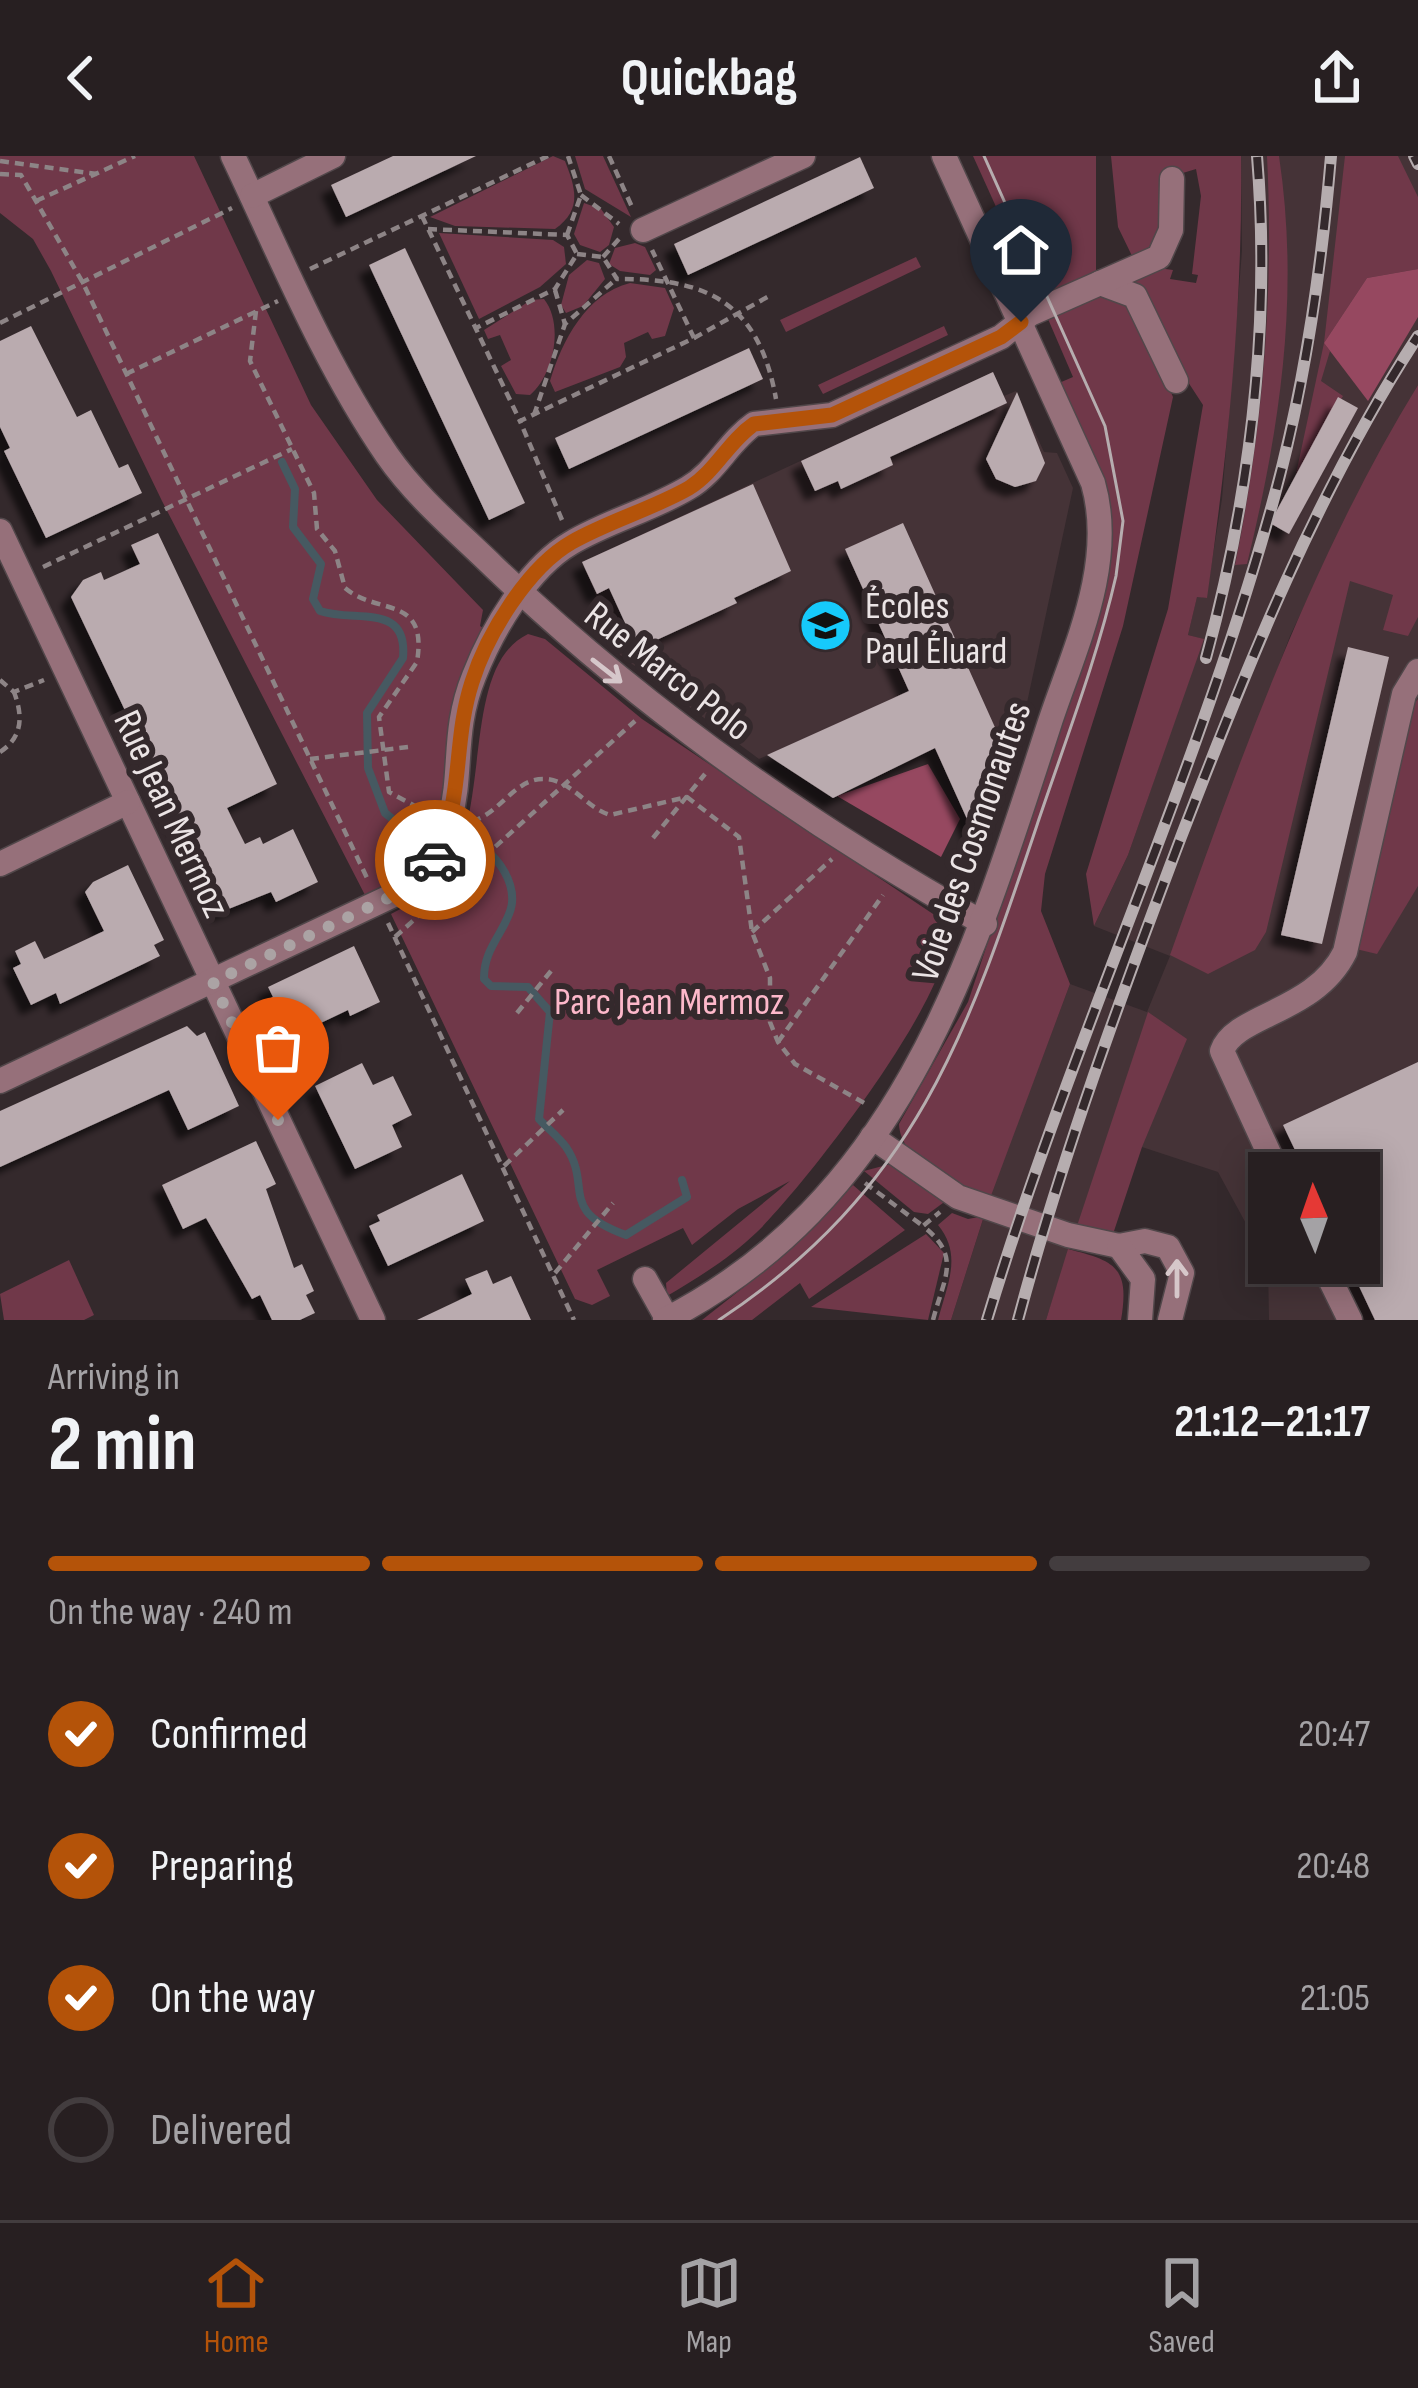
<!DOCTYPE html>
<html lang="en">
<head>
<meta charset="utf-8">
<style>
	:root { --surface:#271f21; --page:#332c2e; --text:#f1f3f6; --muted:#a4a2a5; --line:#433d3f; --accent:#b45309 }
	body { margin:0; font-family:"Sofia Sans Condensed",sans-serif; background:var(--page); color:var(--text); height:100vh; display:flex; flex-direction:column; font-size:45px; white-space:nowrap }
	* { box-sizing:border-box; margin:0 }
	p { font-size:39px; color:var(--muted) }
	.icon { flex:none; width:66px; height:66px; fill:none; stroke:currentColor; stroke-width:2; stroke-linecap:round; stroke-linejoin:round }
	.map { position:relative; height:1164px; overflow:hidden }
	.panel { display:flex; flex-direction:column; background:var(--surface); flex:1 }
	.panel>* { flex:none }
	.needle { width:78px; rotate:358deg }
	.buttons { position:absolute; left:1248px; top:996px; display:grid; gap:24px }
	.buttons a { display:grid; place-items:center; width:132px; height:132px; border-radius:0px; background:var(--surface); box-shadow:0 6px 30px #0003,0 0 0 3px var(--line); font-size:60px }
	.pin { position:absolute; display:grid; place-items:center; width:102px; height:102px; color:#fff; margin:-123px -51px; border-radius:50% 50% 50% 0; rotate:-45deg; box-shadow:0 0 12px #0007 }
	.pin .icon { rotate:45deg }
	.courier { position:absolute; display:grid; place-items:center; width:120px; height:120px; margin:-60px; border:9px solid #b45309; border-radius:50%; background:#fff; color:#222; box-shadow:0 3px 15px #0007 }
	.summary em { font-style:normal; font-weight:700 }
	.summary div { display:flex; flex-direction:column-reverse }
	.summary { display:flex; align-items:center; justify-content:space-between; height:204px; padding:0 48px }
	h1 { font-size:78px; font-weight:700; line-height:90px }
	.bar { display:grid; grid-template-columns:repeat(4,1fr); gap:18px 12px; align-content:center; height:144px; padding:0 48px }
	.bar i { height:15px; border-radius:9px; background:var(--line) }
	.bar .active { background:var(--accent) }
	.bar p { grid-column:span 4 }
	ol { padding:0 48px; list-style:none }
	li { display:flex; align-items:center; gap:36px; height:132px }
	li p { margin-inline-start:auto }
	li .icon { padding:12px; border-radius:50%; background:var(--accent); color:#fff; stroke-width:4 }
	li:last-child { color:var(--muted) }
	li i { width:66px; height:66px; border:6px solid var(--line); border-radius:50% }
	header { display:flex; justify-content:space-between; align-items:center; height:156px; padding:0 48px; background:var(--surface); font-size:54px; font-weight:700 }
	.dock { display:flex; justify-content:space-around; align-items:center; height:168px; border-top:3px solid var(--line); background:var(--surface); font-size:33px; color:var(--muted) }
	.dock a { display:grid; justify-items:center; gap:6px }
	.dock .active { color:var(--accent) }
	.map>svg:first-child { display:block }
</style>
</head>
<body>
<header><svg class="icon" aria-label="back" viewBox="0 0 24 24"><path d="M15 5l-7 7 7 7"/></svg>Quickbag<svg class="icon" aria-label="share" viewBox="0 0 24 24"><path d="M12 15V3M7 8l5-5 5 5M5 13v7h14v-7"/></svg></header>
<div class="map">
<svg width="1418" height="1164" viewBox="0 0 1418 1164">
	<defs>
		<filter id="shadow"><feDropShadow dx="-10" dy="10" stdDeviation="3" flood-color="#0009"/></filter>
	</defs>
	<rect width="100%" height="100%" fill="#34292c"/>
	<g fill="#453337" fill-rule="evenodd">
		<path d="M1241,0H1418V229L1354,345L1290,480L1191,741L1418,247V1164H1269L1268,1108L1218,1016L1142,991L1077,1070L1046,1164H951L993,1032L1070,828L1147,856L1170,800L1094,770L1128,699L1203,483L1188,479L1197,440L1206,442L1222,343L1242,95ZM1269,1017H1359V1107H1269Z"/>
		<polygon points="993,216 1004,240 1016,235 1044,296 1057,297 1073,332 1013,612 982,696 909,536 759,603 620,499 582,406"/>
	</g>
	<g fill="#703849">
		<path d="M0,0H194L311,249L377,344L483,454L480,470L487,475C473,535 453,669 415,714C403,727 382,734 366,741L162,345L51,115L33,83L0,57Z"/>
		<path d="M553,0L565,5C576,33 582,54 555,73L455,70L430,61Z"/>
		<polygon points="575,0 603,0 631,61 585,33"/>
		<polygon points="973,0 1096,0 1096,120 1037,141"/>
		<path d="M1111,0H1241C1243,148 1228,296 1207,442L1197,441L1188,479L1204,483L1128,699L1094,770L1086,718L1168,453L1203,249L1125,129L1151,111L1173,114L1170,123L1196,127L1198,119L1192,118L1201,40L1196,13L1163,23L1162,71L1154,92L1133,102L1118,71Z"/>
		<path d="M1267,0H1279C1300,140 1280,272 1247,408L1235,409C1263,272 1274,139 1267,0Z"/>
		<polygon points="1345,0 1398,0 1418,41 1418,113 1367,122 1324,187 1330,195 1321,225 1343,240 1296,318 1324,187"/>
		<polygon points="584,47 601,53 614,71 609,89 600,96 580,89 574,78"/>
		<polygon points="439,77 553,84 564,91 566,108 540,131 479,163"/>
		<polygon points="635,87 645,91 656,114 650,119 620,115 609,108 615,92"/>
		<polygon points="916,101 921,111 786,176 780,164"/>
		<polygon points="587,104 599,107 605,123 583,150 566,157 561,149 569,119"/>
		<path d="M630,127L665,132L674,152L665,180L652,183L648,176L624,187L626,201L620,211L555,236L550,225C562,185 586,138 630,127Z"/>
		<path d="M1090,140L1116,142L1136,156L1173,241L1123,470L1045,718L1041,755L1070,828L989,1045C958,1033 900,1005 899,968L968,846L1103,439C1122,352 1094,305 1059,227L1073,221L1048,163Z"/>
		<path d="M544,143C564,168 554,219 530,239L516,238L501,210L511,204L500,179L488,183L484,174L531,144Z"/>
		<polygon points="944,170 948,179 823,238 818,229"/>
		<path d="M1418,229V461L1408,480L1383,474L1393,439L1350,425L1266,776L1255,794L1208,818L1170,799C1240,604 1309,407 1418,229Z"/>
		<path d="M528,478L545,483L642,563L942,764L949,774C953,839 806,1028 757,1076C730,1102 699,1121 667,1140L666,1127L790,1025L738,1053L692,1089L683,1072L597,1114L610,1140L592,1149L575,1143L391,758C407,749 426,742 439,728C496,666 457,512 528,478Z"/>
		<polygon points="1418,543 1418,730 1377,798 1356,793 1408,555"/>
		<polygon points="1148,856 1187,883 1142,991 1113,1078 1077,1070"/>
		<polygon points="894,1007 947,1044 928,1058 914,1056 864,1015"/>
		<polygon points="853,1029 905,1074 809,1143 800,1127 752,1164 702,1164 782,1101"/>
		<path d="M952,1057L968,1063L984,1060L951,1164H938C947,1129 963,1099 938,1069Z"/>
		<polygon points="926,1078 944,1097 928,1164 811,1151"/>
		<path d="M1068,1093C1115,1105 1130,1111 1121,1164H1046Z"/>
		<polygon points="69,1104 94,1159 84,1164 4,1164 0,1138"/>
	</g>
	<g fill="#964860">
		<polygon points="1418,113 1418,161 1368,245 1324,187 1367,122"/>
		<polygon points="928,608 960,663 941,701 837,640"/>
	</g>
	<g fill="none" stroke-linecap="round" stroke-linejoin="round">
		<g stroke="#465961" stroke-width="8">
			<path d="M282,306L295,333L293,371L321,408L313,443L320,455C356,467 408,446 403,502L367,557L368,612L385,657L404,672L430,680"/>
			<path d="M466,687C485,692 494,698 504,715C531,762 483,778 484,823L491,830L528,831L550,856L539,963C547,972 559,981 566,991C593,1031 557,1054 626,1079L687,1041L682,1024"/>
		</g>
	</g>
	<g fill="#baabaf" filter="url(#shadow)">
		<polygon points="393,0 476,0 346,61 331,29"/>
		<polygon points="860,1 874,32 688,119 674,88"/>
		<polygon points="405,92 525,347 489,364 369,109"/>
		<polygon points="31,170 77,261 91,254 119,312 128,308 142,337 46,382 4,295 10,292 0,271 0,185"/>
		<polygon points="749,192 763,223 569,313 555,282"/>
		<polygon points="993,216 1007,247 890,301 893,309 841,333 838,325 815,335 801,305"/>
		<polygon points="1017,236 1045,307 1036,325 1015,331 996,323 986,303"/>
		<polygon points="1338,241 1358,252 1289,378 1270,367"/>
		<polygon points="753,328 791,415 734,442 737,447 637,493 609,432 597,438 582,406"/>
		<polygon points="903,367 1007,598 977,685 935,592 833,642 767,599 909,535 845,393"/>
		<polygon points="158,377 277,628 227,652 245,688 260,681 263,688 293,673 318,726 276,746 271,736 221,756 71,441 83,424 101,416 104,424 140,408 131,389"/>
		<polygon points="1348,491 1389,501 1322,788 1281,779"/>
		<polygon points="128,709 164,784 154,789 160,800 60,848 56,837 31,849 13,812 21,808 15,795 35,785 44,803 104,775 85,736 93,726"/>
		<polygon points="354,790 380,846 350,860 348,854 281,886 263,846 273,841 268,831"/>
		<polygon points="187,870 197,880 205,876 239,950 188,974 169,934 0,1011 0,955"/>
		<polygon points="1418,906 1418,1164 1375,1164 1348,1107 1359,1107 1359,1017 1306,1017 1283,969"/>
		<polygon points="362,907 373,929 393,920 412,959 392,969 402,991 355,1013 315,930"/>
		<polygon points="256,985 276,1028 266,1033 294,1112 302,1108 314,1135 306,1139 315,1157 300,1164 272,1164 260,1139 252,1143 206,1062 183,1073 162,1029"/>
		<polygon points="462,1018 484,1065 388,1110 369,1070 380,1065 377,1059"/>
		<polygon points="487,1114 493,1128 511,1120 531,1164 417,1164 472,1138 465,1123"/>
	</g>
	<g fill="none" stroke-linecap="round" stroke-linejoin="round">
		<defs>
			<g id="minor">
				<path d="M233,0C281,101 324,207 387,299C416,341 457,375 494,411C643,553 805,668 985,768"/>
				<polyline points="252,40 333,0"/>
				<polyline points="643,74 803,0"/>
				<polyline points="1100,127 1135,140 1176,225"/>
				<polyline points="0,375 373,1164"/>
				<polyline points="0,708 128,646"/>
				<path d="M0,925L415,729C479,647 442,599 474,520C492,474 528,412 571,387C608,365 651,354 688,332C716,316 728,286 754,268L832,259L1001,181L1030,158L1159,101L1171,74L1172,23"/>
				<polyline points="872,981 958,1041 1068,1079 1119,1090 1145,1085 1168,1091 1182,1117 1170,1164"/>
				<path d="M1278,1017L1222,895C1235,858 1315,857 1345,796L1404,538L1418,515"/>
				<polyline points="1119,1090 1143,1123 1140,1164"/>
				<polyline points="1322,1107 1350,1164"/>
				<polyline points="645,1123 668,1164"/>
				<path d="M665,1164C903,1042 974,800 1050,566C1075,491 1116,407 1093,327L944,0"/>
			</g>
		</defs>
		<use href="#minor" stroke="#51474a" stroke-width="27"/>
		<g stroke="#8d8486" stroke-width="4.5" stroke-dasharray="9 6" stroke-linecap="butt">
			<polyline points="609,0 632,51"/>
			<polyline points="0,5 97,18"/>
			<polyline points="0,18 21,19 83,127 368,724"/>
			<polyline points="581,39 619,68"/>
			<polyline points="36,45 135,0"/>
			<polyline points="422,60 520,265"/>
			<polyline points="428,73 567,79 577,98 555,133 476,172"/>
			<polyline points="567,79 581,39 568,0"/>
			<path d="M577,98L603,101L617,123C708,122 759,147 776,243"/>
			<polyline points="603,101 619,83"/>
			<polyline points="310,113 548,0"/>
			<polyline points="555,134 565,168"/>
			<path d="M256,155L250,205L314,337L317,373L335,395L345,432C378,460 428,438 417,506L379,561L389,636L426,656"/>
			<polyline points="0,167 232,52"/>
			<polyline points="694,182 771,139"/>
			<polyline points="126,218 278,145"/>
			<polyline points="534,259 565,168 615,124"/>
			<polyline points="562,364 520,265 694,182 652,94"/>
			<polyline points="43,411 292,293"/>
			<polyline points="0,524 14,536 44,524"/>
			<path d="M0,596C23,581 23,560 14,536"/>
			<polyline points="310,603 408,591"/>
			<path d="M472,665C505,657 520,607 563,628C580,637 591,653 610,659L687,641L739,681L752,776L770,822V866L778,886L795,908L866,948"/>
			<polyline points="653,682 705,618"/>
			<polyline points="388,767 574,1164"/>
			<polyline points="752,776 832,703"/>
			<polyline points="395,781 635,565"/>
			<polyline points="517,857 551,815"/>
			<polyline points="778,886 883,739"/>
			<polyline points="504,1010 563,954"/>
			<polyline points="865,1027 923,1070"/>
			<polyline points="555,1117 613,1047"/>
			<path d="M933,1164C944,1121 962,1101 923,1070L940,1056"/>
		</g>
		<use href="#minor" stroke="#96707a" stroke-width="24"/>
		<path stroke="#b6adaf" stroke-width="3" d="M719,1164C917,1033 968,876 1039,663C1066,583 1097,503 1116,420L1123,365L1105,270L984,0"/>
		<defs>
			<g id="rail">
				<polyline points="1414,0 1418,8"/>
				<path d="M1206,502C1250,339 1271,169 1257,0"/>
				<path d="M987,1164C1070,888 1195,626 1272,349C1304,235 1321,118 1331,0"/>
				<path d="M1018,1164C1062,1000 1121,840 1181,681C1248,508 1316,336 1418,180"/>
			</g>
		</defs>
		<use href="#rail" stroke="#b6adaf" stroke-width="12"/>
		<use href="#rail" stroke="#34292c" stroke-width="8" stroke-dasharray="22" stroke-linecap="butt"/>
	</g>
	<defs><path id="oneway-shaft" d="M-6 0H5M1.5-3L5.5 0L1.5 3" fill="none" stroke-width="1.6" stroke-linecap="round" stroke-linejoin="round" transform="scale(3)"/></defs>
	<g stroke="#d6c7ca">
		<use href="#oneway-shaft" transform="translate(607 515) rotate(38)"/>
		<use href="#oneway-shaft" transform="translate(1177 1122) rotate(-90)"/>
	</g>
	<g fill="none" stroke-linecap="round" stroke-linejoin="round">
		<polyline stroke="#aba3a4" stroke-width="12" stroke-dasharray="0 21.6" points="278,964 213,826 415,729 435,704"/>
		<path stroke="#b45309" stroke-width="15" d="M435,704C465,639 452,588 472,526C487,478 528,411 572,386C609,365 652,353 689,332C716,315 728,286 754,268L832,259L1001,181L1021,166"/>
	</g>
	<defs>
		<symbol id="school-disc" viewBox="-11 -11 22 22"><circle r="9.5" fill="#16cafb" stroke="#34292c"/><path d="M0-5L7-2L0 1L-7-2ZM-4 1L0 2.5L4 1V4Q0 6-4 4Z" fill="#111"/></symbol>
	</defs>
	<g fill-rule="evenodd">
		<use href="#school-disc" x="796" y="440" width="59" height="59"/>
	</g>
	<g text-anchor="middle" stroke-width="12" stroke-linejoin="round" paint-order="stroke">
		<g font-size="39" fill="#ebe4e5" stroke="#34292c" text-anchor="start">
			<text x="865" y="462">Écoles<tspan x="865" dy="45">Paul Éluard</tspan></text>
		</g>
		<g font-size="39" fill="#ebe4e5" stroke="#34292c">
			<text transform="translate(669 514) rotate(38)" y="14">Rue Marco Polo</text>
			<text transform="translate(173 657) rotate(65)" y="14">Rue Jean Mermoz</text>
			<text transform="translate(970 685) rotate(-71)" y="14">Voie des Cosmonautes</text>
		</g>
		<g font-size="39" fill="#fdb8ca" stroke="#34292c">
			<text x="669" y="858">Parc Jean Mermoz</text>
		</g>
	</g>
</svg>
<div class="buttons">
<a><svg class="needle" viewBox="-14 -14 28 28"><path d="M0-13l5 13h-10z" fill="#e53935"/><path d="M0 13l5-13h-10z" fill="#a4a2a5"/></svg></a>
</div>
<div class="pin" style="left:278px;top:964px;background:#ea580c"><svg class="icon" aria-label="bag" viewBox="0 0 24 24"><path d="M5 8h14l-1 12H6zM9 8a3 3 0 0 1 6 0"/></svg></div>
<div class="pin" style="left:1021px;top:166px;background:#1f2937"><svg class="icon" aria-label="home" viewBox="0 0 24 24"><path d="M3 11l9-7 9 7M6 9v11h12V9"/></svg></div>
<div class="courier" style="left:435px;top:704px"><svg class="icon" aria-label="car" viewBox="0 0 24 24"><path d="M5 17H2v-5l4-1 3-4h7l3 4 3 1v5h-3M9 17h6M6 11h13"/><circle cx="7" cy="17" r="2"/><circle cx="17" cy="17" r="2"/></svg></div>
</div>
<section class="panel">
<div class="summary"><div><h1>2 min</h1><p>Arriving in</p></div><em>21:12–21:17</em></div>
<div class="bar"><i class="active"></i><i class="active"></i><i class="active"></i><i></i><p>On the way · 240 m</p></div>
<ol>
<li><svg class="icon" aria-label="check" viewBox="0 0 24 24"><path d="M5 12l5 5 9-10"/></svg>Confirmed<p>20:47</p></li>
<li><svg class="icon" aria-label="check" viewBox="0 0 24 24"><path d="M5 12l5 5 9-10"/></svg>Preparing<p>20:48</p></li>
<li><svg class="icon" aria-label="check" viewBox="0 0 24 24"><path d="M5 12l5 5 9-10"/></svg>On the way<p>21:05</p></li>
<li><i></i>Delivered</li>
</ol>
</section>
<nav class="dock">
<a class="active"><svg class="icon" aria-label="home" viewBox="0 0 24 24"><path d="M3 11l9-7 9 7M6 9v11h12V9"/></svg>Home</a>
<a><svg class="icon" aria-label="map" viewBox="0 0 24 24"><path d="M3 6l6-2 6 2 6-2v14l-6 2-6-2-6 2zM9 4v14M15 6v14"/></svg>Map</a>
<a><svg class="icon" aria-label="saved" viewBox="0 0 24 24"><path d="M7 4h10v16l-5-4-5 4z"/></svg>Saved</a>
</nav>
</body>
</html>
